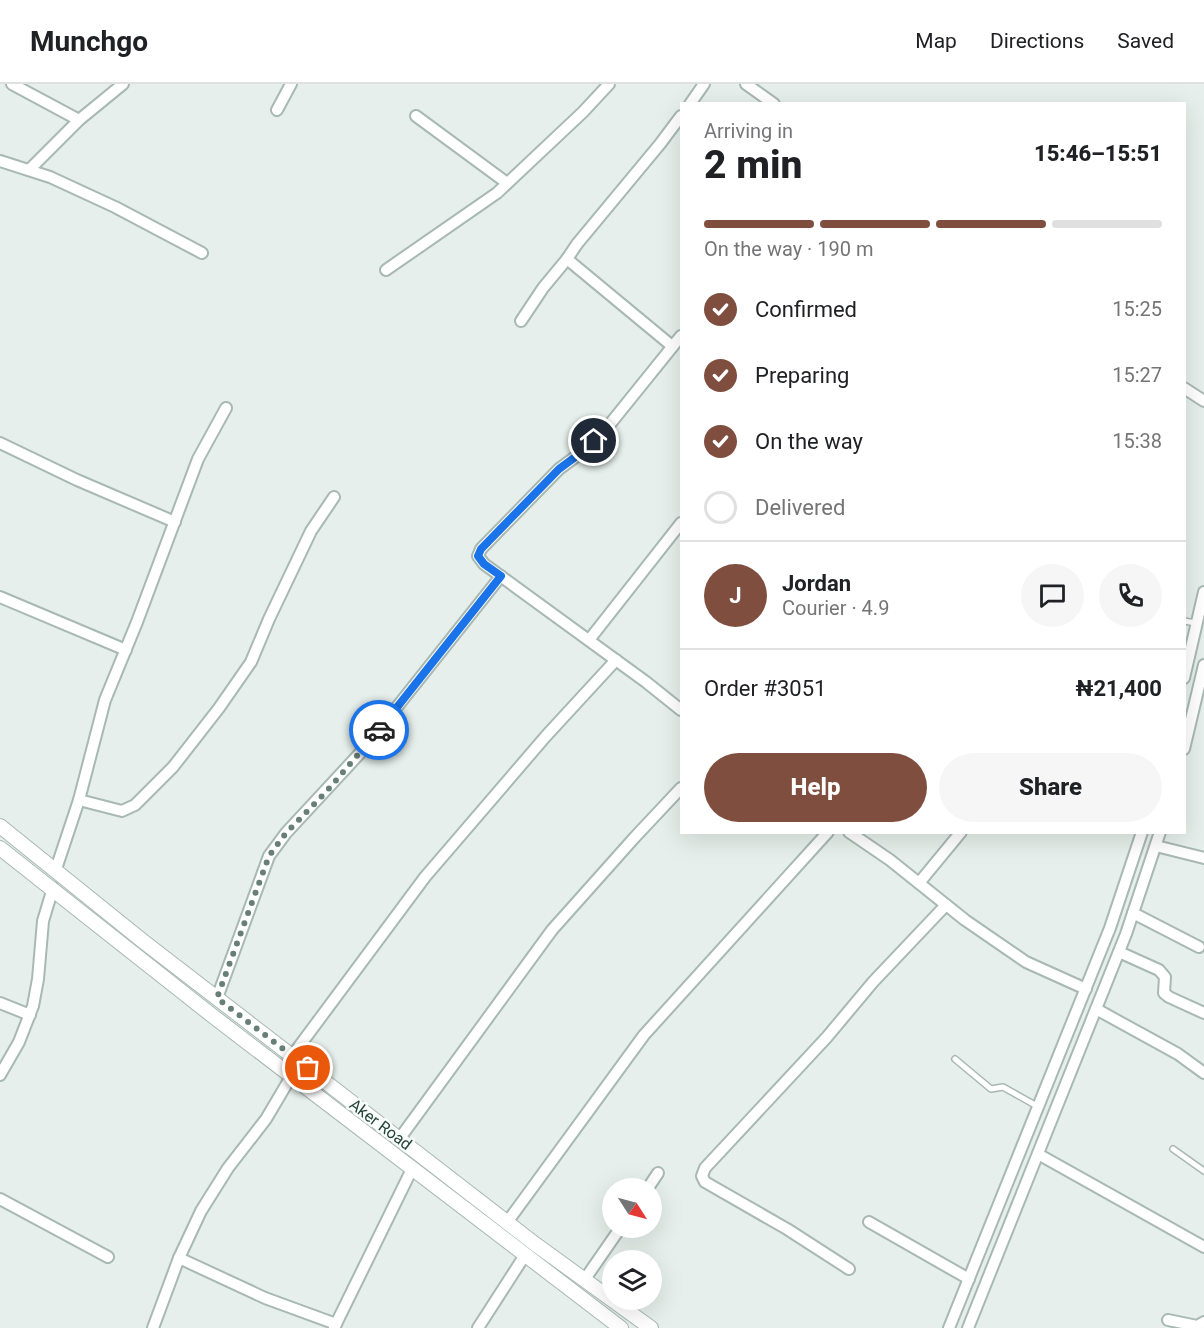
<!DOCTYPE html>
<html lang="en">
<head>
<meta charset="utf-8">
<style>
	:root { --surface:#fff; --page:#f6f6f6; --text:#202124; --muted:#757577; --line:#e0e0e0; --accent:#7f4e3f }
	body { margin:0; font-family:Roboto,sans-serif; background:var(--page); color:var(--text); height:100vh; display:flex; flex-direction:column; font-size:22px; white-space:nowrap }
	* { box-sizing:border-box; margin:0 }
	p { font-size:20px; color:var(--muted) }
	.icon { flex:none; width:33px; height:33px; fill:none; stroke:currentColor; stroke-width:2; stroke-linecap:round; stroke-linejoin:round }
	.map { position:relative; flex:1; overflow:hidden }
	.drawer { position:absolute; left:680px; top:18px; width:506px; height:732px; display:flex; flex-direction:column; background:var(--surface); border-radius:0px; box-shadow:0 6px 24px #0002 }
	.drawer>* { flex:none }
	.needle { width:39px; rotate:126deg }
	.buttons { position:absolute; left:602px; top:1094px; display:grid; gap:12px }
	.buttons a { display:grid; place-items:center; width:60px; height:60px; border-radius:50%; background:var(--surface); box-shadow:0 6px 24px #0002; font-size:30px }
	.pin { position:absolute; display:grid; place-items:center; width:51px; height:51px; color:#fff; margin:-26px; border:3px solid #fff; border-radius:50%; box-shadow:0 2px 6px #0007 }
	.courier { position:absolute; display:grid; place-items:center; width:60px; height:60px; margin:-30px; border:4px solid #1a73e8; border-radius:50%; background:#fff; color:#222; box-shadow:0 2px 8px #0007 }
	.head em { font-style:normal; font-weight:800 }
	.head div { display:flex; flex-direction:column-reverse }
	.head { display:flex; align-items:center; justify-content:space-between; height:102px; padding:0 24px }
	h1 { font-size:39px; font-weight:800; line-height:45px }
	.bar { display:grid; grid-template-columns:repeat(4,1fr); gap:9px 6px; align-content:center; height:72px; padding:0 24px }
	.bar i { height:8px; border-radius:4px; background:var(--line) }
	.bar .active { background:var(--accent) }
	.bar p { grid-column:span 4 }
	.line { display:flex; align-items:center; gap:15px; padding:0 24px; border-top:2px solid var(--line) }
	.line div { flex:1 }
	.round { display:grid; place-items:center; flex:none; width:63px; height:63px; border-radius:32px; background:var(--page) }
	ol { padding:0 24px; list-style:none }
	li { display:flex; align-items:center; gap:18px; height:66px }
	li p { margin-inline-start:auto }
	li .icon { padding:6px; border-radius:50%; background:var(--accent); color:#fff; stroke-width:4 }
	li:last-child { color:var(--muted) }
	li i { width:33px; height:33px; border:3px solid var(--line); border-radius:50% }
	.action { display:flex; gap:12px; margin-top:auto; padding:12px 24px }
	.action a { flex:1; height:69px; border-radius:36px; background:var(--accent); color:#fff; font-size:24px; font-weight:800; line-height:69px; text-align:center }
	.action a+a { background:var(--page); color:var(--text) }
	header { display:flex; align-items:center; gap:36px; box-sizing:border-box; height:84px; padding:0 30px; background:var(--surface); border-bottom:2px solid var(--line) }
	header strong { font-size:28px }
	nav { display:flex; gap:33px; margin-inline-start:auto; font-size:21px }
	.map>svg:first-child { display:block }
</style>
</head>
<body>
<header>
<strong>Munchgo</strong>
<nav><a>Map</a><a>Directions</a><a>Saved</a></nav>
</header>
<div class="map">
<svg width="1204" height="1244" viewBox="0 0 1204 1244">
	<rect width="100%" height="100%" fill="#e6efeb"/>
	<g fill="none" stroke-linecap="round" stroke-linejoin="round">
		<defs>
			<g id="service">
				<polyline points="1184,537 1196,539"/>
				<polyline points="955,975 991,1005 1003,1003 1037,1022"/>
				<polyline points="1173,1065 1204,1087"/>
			</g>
			<g id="minor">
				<polyline points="12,0 79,36"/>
				<polyline points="746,0 774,20"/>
				<polyline points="690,20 704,0"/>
				<polyline points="277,26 291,0"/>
				<polyline points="416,32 507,99"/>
				<polyline points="0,77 50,93 115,123 202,169"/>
				<polyline points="29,86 79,36 123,0"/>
				<polyline points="386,186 497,109 583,28 609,0"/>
				<polyline points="521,237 543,204 567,175"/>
				<polyline points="681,252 606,345 582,368 559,385 481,465 478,472 484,480 646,598 681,626"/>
				<polyline points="672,262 567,175 577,160 660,60 681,32"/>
				<polyline points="1184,304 1204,317"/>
				<polyline points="0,359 77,396 175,438"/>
				<polyline points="0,513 126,566"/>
				<polyline points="589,556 681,439"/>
				<polyline points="1184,594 1204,508"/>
				<polyline points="1184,665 1204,581"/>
				<polyline points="79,716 122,727 135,721 173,683 219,624 251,578 269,535 311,447 334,413"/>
				<polyline points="849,748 890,776 965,836 1026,878 1086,905"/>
				<polyline points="1156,762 1204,774"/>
				<polyline points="56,785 79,716 105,616 137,538 198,375 226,324"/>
				<polyline points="919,799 961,748"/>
				<polyline points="1133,829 1199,863"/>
				<polyline points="1119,868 1159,886 1165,893 1164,909 1169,913 1204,929"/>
				<polyline points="217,914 269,772 286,749 362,667 501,492"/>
				<polyline points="0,919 30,931"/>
				<polyline points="1096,925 1178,970 1204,989"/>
				<polyline points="292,972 425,793 546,652 616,576"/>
				<polyline points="0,991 19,958 33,922 38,895 43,837 53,804"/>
				<polyline points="400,1054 552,846 635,753 681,704"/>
				<polyline points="1038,1070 1204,1163"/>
				<polyline points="648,1104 658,1089"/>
				<polyline points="0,1115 108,1173"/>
				<polyline points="508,1137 644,951 828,748"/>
				<polyline points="869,1138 969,1195"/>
				<polyline points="179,1174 265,1214 336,1240"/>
				<polyline points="849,1185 787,1145 705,1098 702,1092 705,1084 827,953 873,898 946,821"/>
				<polyline points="585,1195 621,1143"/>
				<polyline points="1168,1236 1197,1242 1204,1238"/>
				<polyline points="153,1244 179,1174 201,1127 228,1084 266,1035 292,991"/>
				<polyline points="334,1244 413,1083"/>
				<polyline points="478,1244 525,1171"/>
				<polyline points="949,1244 1110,844 1142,748"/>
				<polyline points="968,1244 1126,850 1160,748"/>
			</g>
			<g id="tertiary">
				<polyline points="0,742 144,858 292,972 535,1160 651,1244"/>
				<polyline points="0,764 214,933 621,1244"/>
			</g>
		</defs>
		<use href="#service" stroke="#a8b8b2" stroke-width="8"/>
		<use href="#minor" stroke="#a8b8b2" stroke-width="14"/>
		<use href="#tertiary" stroke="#a8b8b2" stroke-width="16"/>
		<use href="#service" stroke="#fff" stroke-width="5"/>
		<use href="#minor" stroke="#fff" stroke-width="10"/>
		<use href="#tertiary" stroke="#fff" stroke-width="14"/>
	</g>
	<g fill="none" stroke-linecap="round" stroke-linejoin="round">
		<polyline stroke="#687f78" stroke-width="6" stroke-dasharray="0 10.8" points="308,984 217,914 269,772 286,749 326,708 379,646"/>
		<polyline stroke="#1a73e8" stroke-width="8" points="379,646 501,492 484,480 478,472 481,465 559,385 582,368 594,357"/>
	</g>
	<g text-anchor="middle" stroke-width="5" stroke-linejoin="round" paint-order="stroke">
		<g font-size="16" fill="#24423a" stroke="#f7fbf9">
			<text transform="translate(381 1040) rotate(37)" y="6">Aker Road</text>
		</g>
	</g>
</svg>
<div class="buttons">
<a><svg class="needle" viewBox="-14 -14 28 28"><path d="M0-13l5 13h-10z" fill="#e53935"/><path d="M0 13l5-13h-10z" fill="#757577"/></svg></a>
<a><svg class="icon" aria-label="layers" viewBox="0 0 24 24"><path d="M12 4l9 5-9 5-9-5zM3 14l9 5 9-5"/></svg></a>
</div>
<div class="pin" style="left:308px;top:984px;background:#ea580c"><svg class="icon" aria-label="bag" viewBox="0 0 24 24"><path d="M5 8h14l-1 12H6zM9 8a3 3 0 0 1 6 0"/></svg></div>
<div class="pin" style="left:594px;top:357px;background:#1f2937"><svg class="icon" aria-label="home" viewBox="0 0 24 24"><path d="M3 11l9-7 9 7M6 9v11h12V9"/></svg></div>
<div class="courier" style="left:379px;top:646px"><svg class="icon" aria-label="car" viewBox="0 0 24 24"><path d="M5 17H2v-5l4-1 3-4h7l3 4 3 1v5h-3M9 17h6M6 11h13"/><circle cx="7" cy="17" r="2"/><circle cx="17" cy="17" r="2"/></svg></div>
<section class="drawer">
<div class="head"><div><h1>2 min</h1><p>Arriving in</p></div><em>15:46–15:51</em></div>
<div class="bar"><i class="active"></i><i class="active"></i><i class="active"></i><i></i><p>On the way · 190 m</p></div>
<ol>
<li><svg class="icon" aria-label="check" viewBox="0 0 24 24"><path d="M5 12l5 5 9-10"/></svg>Confirmed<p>15:25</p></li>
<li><svg class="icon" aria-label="check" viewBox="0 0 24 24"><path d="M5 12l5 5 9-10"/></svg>Preparing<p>15:27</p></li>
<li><svg class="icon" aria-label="check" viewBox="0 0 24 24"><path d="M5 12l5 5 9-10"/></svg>On the way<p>15:38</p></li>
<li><i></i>Delivered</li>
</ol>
<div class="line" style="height:108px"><b class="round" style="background:var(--accent);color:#fff">J</b><div><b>Jordan</b><p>Courier · 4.9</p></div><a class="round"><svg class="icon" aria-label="chat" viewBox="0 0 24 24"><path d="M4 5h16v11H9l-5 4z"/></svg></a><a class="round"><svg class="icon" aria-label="phone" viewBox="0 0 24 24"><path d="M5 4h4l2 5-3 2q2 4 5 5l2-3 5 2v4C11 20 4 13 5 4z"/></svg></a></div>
<div class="line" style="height:78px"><div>Order #3051</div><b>₦21,400</b></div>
<div class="action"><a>Help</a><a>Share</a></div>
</section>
</div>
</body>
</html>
